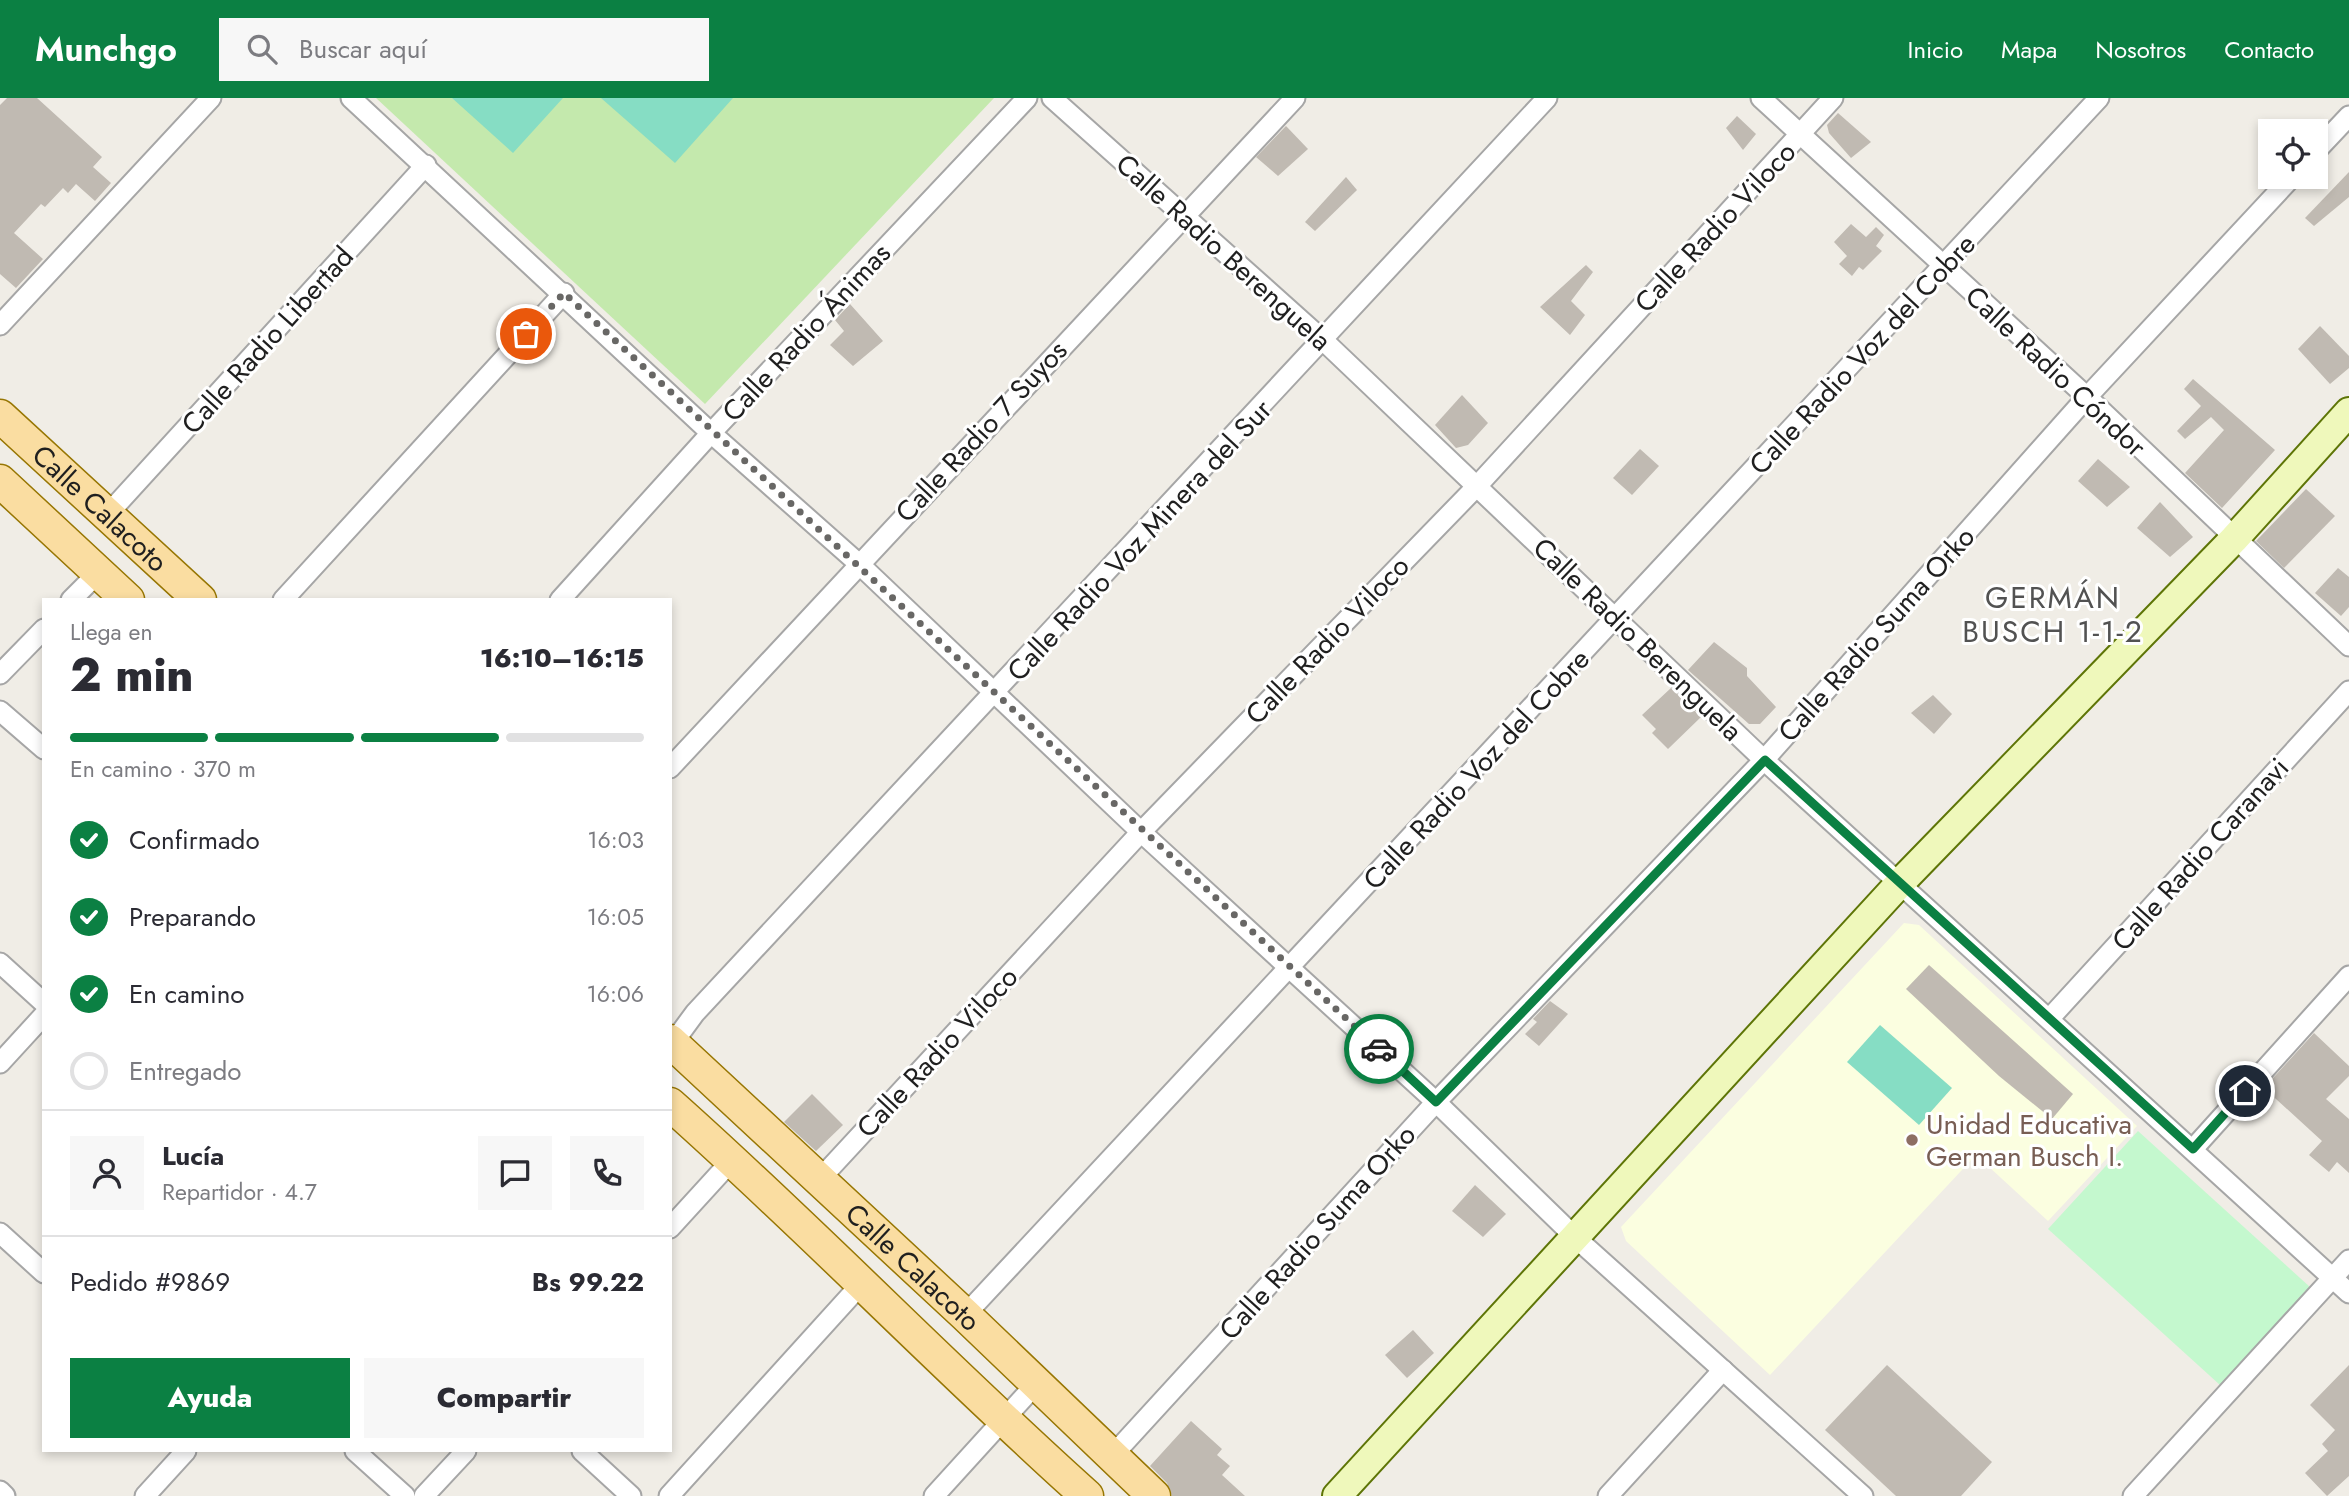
<!DOCTYPE html>
<html lang="es">
<head>
<meta charset="utf-8">
<style>
	:root { --surface:#fff; --page:#f7f7f7; --text:#2b2b33; --muted:#7c7c81; --line:#e1e1e2; --accent:#0b8043 }
	body { margin:0; font-family:Jost,sans-serif; background:var(--page); color:var(--text); height:100vh; display:flex; flex-direction:column; font-size:26px; white-space:nowrap }
	* { box-sizing:border-box; margin:0 }
	p { font-size:23px; color:var(--muted) }
	.icon { flex:none; width:38px; height:38px; fill:none; stroke:currentColor; stroke-width:2; stroke-linecap:round; stroke-linejoin:round }
	.map { position:relative; flex:1; overflow:hidden }
	.side { position:absolute; left:42px; top:500px; width:630px; height:854px; display:flex; flex-direction:column; background:var(--surface); border-radius:0px; box-shadow:0 4px 10px #0003 }
	.side>* { flex:none }
	.tools { position:absolute; left:2258px; top:21px; display:grid; gap:14px }
	.tools a { display:grid; place-items:center; width:70px; height:70px; border-radius:0px; background:var(--surface); box-shadow:0 4px 10px #0003; font-size:35px }
	.pin { position:absolute; display:grid; place-items:center; width:60px; height:60px; color:#fff; margin:-30px; border:4px solid #fff; border-radius:50%; box-shadow:0 2px 7px #0007 }
	.courier { position:absolute; display:grid; place-items:center; width:70px; height:70px; margin:-35px; border:5px solid #0b8043; border-radius:50%; background:#fff; color:#222; box-shadow:0 2px 9px #0007 }
	.summary em { font-style:normal; font-weight:800 }
	.summary div { display:flex; flex-direction:column-reverse }
	.summary { display:flex; align-items:center; justify-content:space-between; height:119px; padding:0 28px }
	h1 { font-size:46px; font-weight:800; line-height:52px }
	.bar { display:grid; grid-template-columns:repeat(4,1fr); gap:10px 7px; align-content:center; height:84px; padding:0 28px }
	.bar i { height:9px; border-radius:5px; background:var(--line) }
	.bar .on { background:var(--accent) }
	.bar p { grid-column:span 4 }
	.line { display:flex; align-items:center; gap:18px; padding:0 28px; border-top:2px solid var(--line) }
	.line div { flex:1 }
	.round { display:grid; place-items:center; flex:none; width:74px; height:74px; border-radius:0px; background:var(--page) }
	ol { padding:0 28px; list-style:none }
	li { display:flex; align-items:center; gap:21px; height:77px }
	li p { margin-inline-start:auto }
	li .icon { padding:7px; border-radius:50%; background:var(--accent); color:#fff; stroke-width:4 }
	li:last-child { color:var(--muted) }
	li i { width:38px; height:38px; border:4px solid var(--line); border-radius:50% }
	.cta { display:flex; gap:14px; margin-top:auto; padding:14px 28px }
	.cta a { flex:1; height:80px; border-radius:0px; background:var(--accent); color:#fff; font-size:28px; font-weight:800; line-height:80px; text-align:center }
	.cta a+a { background:var(--page); color:var(--text) }
	header { display:flex; align-items:center; gap:42px; box-sizing:border-box; height:98px; padding:0 35px; background:var(--accent); color:#fff }
	header strong { font-size:33px }
	nav { display:flex; gap:38px; margin-inline-start:auto; font-size:24px }
	.search { width:490px; height:63px; background:var(--page); display:flex; align-items:center; gap:18px; box-sizing:border-box; padding:0 24px; border-radius:0px; color:var(--muted); font-size:26px }
	.map>svg:first-child { display:block }
</style>
</head>
<body>
<header>
<strong>Munchgo</strong>
<div class="search"><svg class="icon" aria-label="search" viewBox="0 0 24 24"><circle cx="10" cy="10" r="6"/><path d="M15 15l6 6"/></svg>Buscar aquí</div>
<nav><a>Inicio</a><a>Mapa</a><a>Nosotros</a><a>Contacto</a></nav>
</header>
<div class="map">
<svg width="2349" height="1398" viewBox="0 0 2349 1398">
	<rect width="100%" height="100%" fill="#f0ede6"/>
	<polygon fill="#fbfee0" points="1904,825 1919,827 2137,1028 2048,1123 1976,1057 1770,1277 1626,1143 1621,1129"/>
	<polygon fill="#c4e9ad" points="376,0 994,0 705,306"/>
	<polygon fill="#c4f8ce" points="2138,1033 2310,1189 2220,1287 2048,1131"/>
	<g fill="#86ddc4">
		<polygon points="452,0 563,0 513,55"/>
		<polygon points="601,0 733,0 675,65"/>
		<polygon points="1880,927 1952,990 1919,1027 1847,964"/>
	</g>
	<g fill="#c0bab2">
		<polygon points="7,0 37,0 102,59 93,69 111,85 95,103 76,86 68,95 63,90 45,109 41,106 14,135 43,161 16,190 0,176 0,7"/>
		<polygon points="1838,15 1871,44 1851,60 1829,35 1827,27"/>
		<polygon points="1737,18 1756,36 1743,52 1726,30"/>
		<polygon points="1286,28 1308,51 1278,78 1256,59"/>
		<polygon points="2349,74 2349,99 2314,128 2305,120"/>
		<polygon points="1346,79 1357,92 1315,133 1305,124"/>
		<polygon points="1851,126 1866,139 1876,129 1884,137 1876,148 1882,153 1863,172 1859,169 1852,178 1839,166 1847,158 1834,144"/>
		<polygon points="1586,167 1593,174 1571,203 1585,217 1570,237 1540,209"/>
		<polygon points="850,206 883,243 853,268 830,247 844,233 835,222"/>
		<polygon points="2320,228 2349,258 2349,270 2330,286 2298,251"/>
		<polygon points="2193,281 2275,352 2222,410 2185,375 2224,332 2211,319 2185,341 2177,333 2201,308 2184,291"/>
		<polygon points="1462,297 1488,325 1468,347 1456,350 1435,327"/>
		<polygon points="1640,351 1659,368 1632,397 1613,380"/>
		<polygon points="2098,361 2130,389 2107,409 2078,383"/>
		<polygon points="2306,391 2335,418 2284,470 2256,443"/>
		<polygon points="2160,404 2193,439 2170,459 2137,430"/>
		<polygon points="2338,470 2349,479 2349,509 2341,518 2315,495"/>
		<polygon points="1714,544 1747,570 1747,578 1776,609 1760,626 1749,626 1688,572"/>
		<polygon points="1671,590 1701,619 1668,651 1652,635 1656,631 1642,617"/>
		<polygon points="1933,597 1952,616 1934,636 1911,615"/>
		<polygon points="1929,867 2073,996 2052,1021 1999,978 1906,891"/>
		<polygon points="1550,903 1568,916 1539,948 1525,936 1537,924 1533,921"/>
		<polygon points="2314,935 2349,968 2349,978 2326,1001 2349,1021 2349,1075 2337,1064 2329,1074 2309,1057 2322,1043 2264,990"/>
		<polygon points="812,996 843,1027 816,1053 784,1024"/>
		<polygon points="1475,1087 1506,1116 1483,1139 1452,1113"/>
		<polygon points="1413,1232 1434,1255 1407,1280 1385,1257"/>
		<polygon points="1887,1267 1992,1364 1961,1398 1896,1398 1825,1332"/>
		<polygon points="2349,1267 2349,1378 2327,1398 2305,1375 2328,1353 2322,1346 2335,1332 2310,1307"/>
		<polygon points="1191,1323 1222,1351 1217,1357 1230,1368 1222,1377 1245,1398 1172,1398 1167,1385 1150,1368"/>
	</g>
	<g fill="none" stroke-linecap="round" stroke-linejoin="round">
		<defs>
			<g id="street">
				<polyline points="351,0 711,335 858,465 1141,734 1436,1004 1577,1141 1863,1398"/>
				<polyline points="1052,0 1324,243 1764,662 2349,1195"/>
				<polyline points="1761,0 2087,299 2349,548"/>
				<polyline points="2315,54 2349,18"/>
				<polyline points="0,227 211,0"/>
				<polyline points="108,416 426,67"/>
				<polyline points="71,502 98,475"/>
				<polyline points="283,502 564,195"/>
				<polyline points="560,502 711,335 1027,0"/>
				<polyline points="0,576 44,531"/>
				<polyline points="0,613 44,651"/>
				<polyline points="670,670 1295,0"/>
				<polyline points="0,865 44,905"/>
				<polyline points="2050,920 2349,593"/>
				<polyline points="673,945 695,915 1547,0"/>
				<polyline points="0,965 44,917"/>
				<polyline points="2193,1051 2349,878"/>
				<polyline points="819,1082 1141,734 1478,387 1833,0"/>
				<polyline points="670,1130 733,1061"/>
				<polyline points="0,1135 44,1175"/>
				<polyline points="965,1217 2099,0"/>
				<polyline points="355,1353 405,1398"/>
				<polyline points="582,1353 631,1398"/>
				<polyline points="1112,1358 1436,1004 1764,662 2087,299 2292,79"/>
				<polyline points="0,1393 5,1398"/>
				<polyline points="145,1398 186,1353"/>
				<polyline points="424,1398 466,1353"/>
				<polyline points="669,1398 863,1184"/>
				<polyline points="934,1398 1035,1287"/>
				<polyline points="1608,1398 1723,1272"/>
				<polyline points="2133,1398 2349,1162"/>
			</g>
			<polyline id="secondary" points="1337,1398 1899,786 2234,441 2349,314"/>
			<g id="primary">
				<path id="s1" d="M0,318L200,502"/>
				<polyline points="0,383 128,502"/>
				<path id="s2" d="M670,943L965,1217L1154,1398"/>
				<path d="M670,1006C813,1133 945,1271 1087,1398"/>
			</g>
		</defs>
		<use href="#street" stroke="#a6a6a6" stroke-width="23"/>
		<use href="#secondary" stroke="#5e7507" stroke-width="32"/>
		<use href="#primary" stroke="#977603" stroke-width="35"/>
		<use href="#street" stroke="#fff" stroke-width="19"/>
		<use href="#secondary" stroke="#eff8bb" stroke-width="28"/>
		<use href="#primary" stroke="#fadda1" stroke-width="32"/>
	</g>
	<g fill="none" stroke-linecap="round" stroke-linejoin="round">
		<polyline stroke="#686765" stroke-width="7" stroke-dasharray="0 12.6" points="526,236 564,195 1379,951"/>
		<polyline stroke="#0b8043" stroke-width="9" points="1379,951 1436,1004 1765,662 2193,1051 2245,993"/>
	</g>
	<circle fill="#8d6e63" stroke="#fff" stroke-width="2.5" cx="1912" cy="1042" r="7"/>
	<g text-anchor="middle" stroke-width="6" stroke-linejoin="round" paint-order="stroke">
		<g font-size="28" fill="#1f1f1f" stroke="#fff">
			<text transform="translate(1715 129) rotate(-47)" y="10">Calle Radio Viloco</text>
			<text transform="translate(1224 154) rotate(42)" y="10">Calle Radio Berenguela</text>
			<text transform="translate(806 234) rotate(-47)" y="10">Calle Radio Ánimas</text>
			<text transform="translate(267 242) rotate(-48)" y="10">Calle Radio Libertad</text>
			<text transform="translate(1862 256) rotate(-47)" y="10">Calle Radio Voz del Cobre</text>
			<text transform="translate(2056 273) rotate(43)" y="10">Calle Radio Cóndor</text>
			<text transform="translate(981 333) rotate(-47)" y="10">Calle Radio 7 Suyos</text>
			<text dy="10" stroke="none"><textPath href="#s1" startOffset="136">Calle Calacoto</textPath></text>
			<text transform="translate(1139 442) rotate(-47)" y="10">Calle Radio Voz Minera del Sur</text>
			<text transform="translate(1876 536) rotate(-48)" y="10">Calle Radio Suma Orko</text>
			<text transform="translate(1638 541) rotate(44)" y="10">Calle Radio Berenguela</text>
			<text transform="translate(1327 542) rotate(-46)" y="10">Calle Radio Viloco</text>
			<text transform="translate(1476 671) rotate(-47)" y="10">Calle Radio Voz del Cobre</text>
			<text transform="translate(2200 756) rotate(-48)" y="10">Calle Radio Caranavi</text>
			<text transform="translate(937 954) rotate(-47)" y="10">Calle Radio Viloco</text>
			<text transform="translate(1317 1134) rotate(-48)" y="10">Calle Radio Suma Orko</text>
			<text dy="10" stroke="none"><textPath href="#s2" startOffset="332">Calle Calacoto</textPath></text>
		</g>
		<g font-size="28" fill="#785e54" stroke="#fff" text-anchor="start">
			<text x="1926" y="1036">Unidad Educativa<tspan x="1926" dy="32">German Busch I.</tspan></text>
		</g>
		<g font-size="30" letter-spacing="2" fill="#525252" stroke="#fff">
			<text x="2053" y="510">GERMÁN<tspan x="2053" dy="34">BUSCH 1-1-2</tspan></text>
		</g>
	</g>
</svg>
<div class="tools">
<a><svg class="icon" aria-label="locate" viewBox="0 0 24 24"><circle cx="12" cy="12" r="6"/><path d="M12 2v4M12 18v4M2 12h4M18 12h4"/></svg></a>
</div>
<div class="pin" style="left:526px;top:236px;background:#ea580c"><svg class="icon" aria-label="bag" viewBox="0 0 24 24"><path d="M5 8h14l-1 12H6zM9 8a3 3 0 0 1 6 0"/></svg></div>
<div class="pin" style="left:2245px;top:993px;background:#1f2937"><svg class="icon" aria-label="home" viewBox="0 0 24 24"><path d="M3 11l9-7 9 7M6 9v11h12V9"/></svg></div>
<div class="courier" style="left:1379px;top:951px"><svg class="icon" aria-label="car" viewBox="0 0 24 24"><path d="M5 17H2v-5l4-1 3-4h7l3 4 3 1v5h-3M9 17h6M6 11h13"/><circle cx="7" cy="17" r="2"/><circle cx="17" cy="17" r="2"/></svg></div>
<section class="side">
<div class="summary"><div><h1>2 min</h1><p>Llega en</p></div><em>16:10–16:15</em></div>
<div class="bar"><i class="on"></i><i class="on"></i><i class="on"></i><i></i><p>En camino · 370 m</p></div>
<ol>
<li><svg class="icon" aria-label="check" viewBox="0 0 24 24"><path d="M5 12l5 5 9-10"/></svg>Confirmado<p>16:03</p></li>
<li><svg class="icon" aria-label="check" viewBox="0 0 24 24"><path d="M5 12l5 5 9-10"/></svg>Preparando<p>16:05</p></li>
<li><svg class="icon" aria-label="check" viewBox="0 0 24 24"><path d="M5 12l5 5 9-10"/></svg>En camino<p>16:06</p></li>
<li><i></i>Entregado</li>
</ol>
<div class="line" style="height:126px"><a class="round"><svg class="icon" aria-label="person" viewBox="0 0 24 24"><circle cx="12" cy="8" r="4"/><path d="M4 21q1-7 8-7t8 7"/></svg></a><div><b>Lucía</b><p>Repartidor · 4.7</p></div><a class="round"><svg class="icon" aria-label="chat" viewBox="0 0 24 24"><path d="M4 5h16v11H9l-5 4z"/></svg></a><a class="round"><svg class="icon" aria-label="phone" viewBox="0 0 24 24"><path d="M5 4h4l2 5-3 2q2 4 5 5l2-3 5 2v4C11 20 4 13 5 4z"/></svg></a></div>
<div class="line" style="height:91px"><div>Pedido #9869</div><b>Bs 99.22</b></div>
<div class="cta"><a>Ayuda</a><a>Compartir</a></div>
</section>
</div>
</body>
</html>
